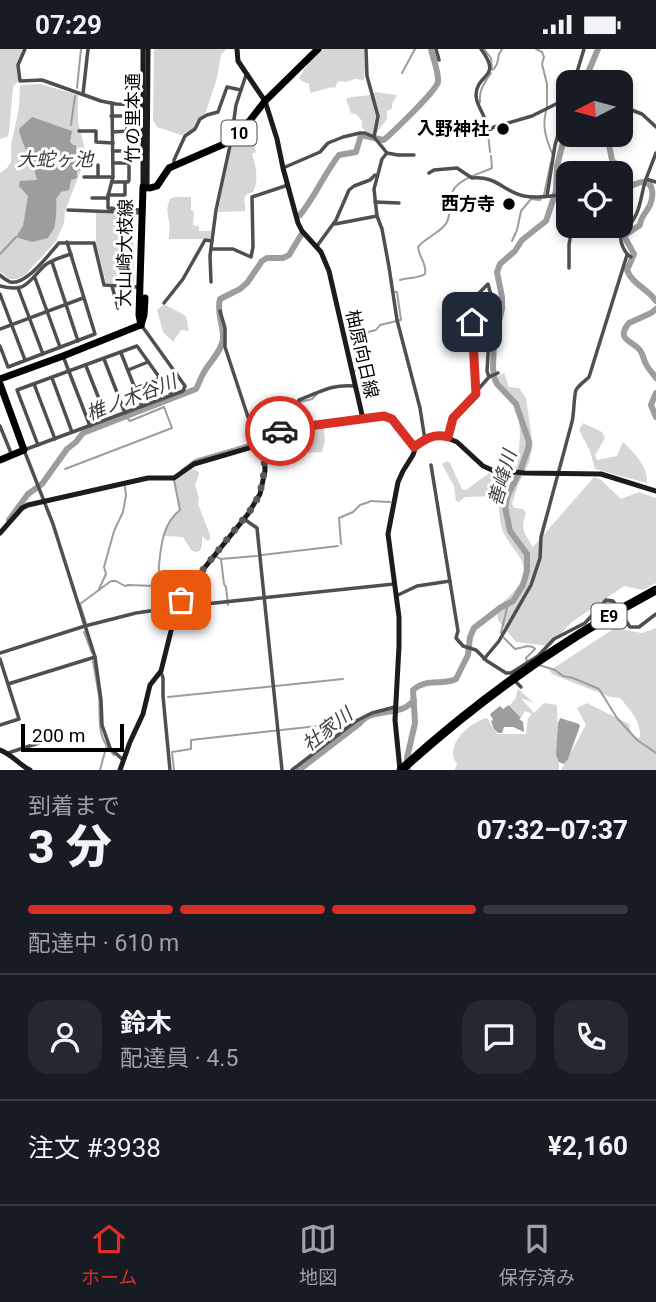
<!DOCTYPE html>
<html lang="ja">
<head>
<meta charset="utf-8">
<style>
	:root { --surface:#171b24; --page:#242831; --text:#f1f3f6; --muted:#9ea1a6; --line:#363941; --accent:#d93025 }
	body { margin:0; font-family:Roboto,"Noto Sans JP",sans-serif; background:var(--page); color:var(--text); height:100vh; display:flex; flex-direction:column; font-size:26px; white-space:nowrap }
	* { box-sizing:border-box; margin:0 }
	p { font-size:23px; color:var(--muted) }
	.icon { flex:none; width:38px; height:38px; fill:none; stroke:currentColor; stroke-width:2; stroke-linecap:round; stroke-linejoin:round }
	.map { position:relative; height:721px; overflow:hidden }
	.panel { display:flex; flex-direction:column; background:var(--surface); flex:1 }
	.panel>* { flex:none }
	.needle { width:46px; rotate:264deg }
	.fabs { position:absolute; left:556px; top:21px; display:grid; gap:14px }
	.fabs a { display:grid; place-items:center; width:77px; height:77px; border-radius:14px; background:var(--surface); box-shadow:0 4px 10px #0003; font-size:35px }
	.scale { position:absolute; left:21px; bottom:18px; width:103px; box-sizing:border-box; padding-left:7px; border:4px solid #000; border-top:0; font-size:19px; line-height:24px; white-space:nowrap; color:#000; -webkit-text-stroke:5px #fff; paint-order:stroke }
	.pin { position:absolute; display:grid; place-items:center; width:60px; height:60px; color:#fff; margin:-30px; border-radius:14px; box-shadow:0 4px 10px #0006 }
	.courier { position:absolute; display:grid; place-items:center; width:70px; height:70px; margin:-35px; border:5px solid #d93025; border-radius:50%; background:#fff; color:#222; box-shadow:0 2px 9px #0007 }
	.headline em { font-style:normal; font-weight:800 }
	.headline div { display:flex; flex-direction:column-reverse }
	.headline { display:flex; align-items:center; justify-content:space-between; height:119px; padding:0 28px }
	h1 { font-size:46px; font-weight:800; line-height:52px }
	.bar { display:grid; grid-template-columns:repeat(4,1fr); gap:10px 7px; align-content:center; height:84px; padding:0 28px }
	.bar i { height:9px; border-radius:5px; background:var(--line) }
	.bar .current { background:var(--accent) }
	.bar p { grid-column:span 4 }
	.line { display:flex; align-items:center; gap:18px; padding:0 28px; border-top:2px solid var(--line) }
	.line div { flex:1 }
	.round { display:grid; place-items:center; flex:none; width:74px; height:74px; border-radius:21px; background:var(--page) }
	.status { display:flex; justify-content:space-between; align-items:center; height:49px; padding:0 35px; background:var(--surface); direction:ltr }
	.status svg { height:19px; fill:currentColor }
	.menu { display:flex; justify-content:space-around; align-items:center; height:98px; border-top:2px solid var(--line); background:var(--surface); font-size:19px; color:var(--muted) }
	.menu a { display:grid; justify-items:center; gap:4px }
	.menu .current { color:var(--accent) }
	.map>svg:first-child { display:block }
</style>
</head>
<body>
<div class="status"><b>07:29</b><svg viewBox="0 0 49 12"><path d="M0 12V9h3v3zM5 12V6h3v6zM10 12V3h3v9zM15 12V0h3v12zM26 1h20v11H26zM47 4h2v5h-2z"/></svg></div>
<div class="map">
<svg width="656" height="721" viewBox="0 0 656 721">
	<rect width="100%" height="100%" fill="#fff"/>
	<g fill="#d6d6d6">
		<polygon points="0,0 23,0 17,14 18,32 13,38 9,84 7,88 0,90"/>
		<polygon points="154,0 226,0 221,6 217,29 205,65 197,72 193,80 181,86 157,78 153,71"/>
		<polygon points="320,0 364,0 365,19 364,31 355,30 346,33 338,32 335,39 332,38 310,44 309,35 300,31 299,29 309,13"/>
		<polygon points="40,35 78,46 78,73 84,97 81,121 65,162 64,174 56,192 25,226 17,230 9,230 0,222 0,124 7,119 11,113 11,96 19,59 20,36"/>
		<path d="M375,43L397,46L392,55V60L387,62V70L374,87L366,83L362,78V72L356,65L351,64L346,50C355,45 366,50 375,43Z"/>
		<path d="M240,87V92L254,94L256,103L252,105C256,118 259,131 253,143C240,147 246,151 245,162L218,163L231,94Z"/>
		<path d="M174,148H191V161L194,163L193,176L199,177V182H211L210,190H169C169,185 170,177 169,172C167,161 166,161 170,150Z"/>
		<polygon points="96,164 133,166 134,234 106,234 96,194"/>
		<polygon points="164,255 186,267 189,282 181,281 173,293 163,283 157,261"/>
		<path d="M504,324L509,338L519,339L526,349L533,397L529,414L518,436L512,455L514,459L523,460L526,464C520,480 524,484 533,498L594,428L600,430L621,450L639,443L656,449V534L643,541L624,537L572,573L549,597L516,593L498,571L496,558C509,549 529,531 522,513C518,503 509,495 504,485C499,474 499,460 498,447L465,448L459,453L456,452L454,437L442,415L447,412L450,414L462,440L466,441L488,425L492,423L496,425V433L500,435L518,415L520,386L518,357L498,333V327Z"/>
		<path d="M583,374L602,383L605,389L595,406L597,411L617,407L623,393C635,405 648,417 647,434L595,420L590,402L579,381Z"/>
		<polygon points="324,379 325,392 322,403 286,405 285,402 282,402 281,386 297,382"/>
		<path d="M192,420L199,423L198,428L195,436L199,449L198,455L210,486V490L208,492L202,487V496L200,502L195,503L191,501L183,488L164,487C165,477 172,467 180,461L174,432Z"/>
		<path d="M615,579L642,584L656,579V721H561L586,676L577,659L587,654L629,675L632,687L640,689C641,672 631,662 620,649L610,648L554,626L549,622Z"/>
		<path d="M518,640L534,654L521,649L534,664L544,654L557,656L559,721H454L457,716C456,713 453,709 453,705C452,689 473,672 487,669L497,685H526L528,669L532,665L525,662L521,669L510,656L516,649L517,642Z"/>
	</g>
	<g fill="#9d9d9d">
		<path d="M32,68L72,82L70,93L73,96H76V102L80,107L78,111L81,119L77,123V129L71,131L69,141L61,143L56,150C57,155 56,173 54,179C53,182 50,185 48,189L32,193L16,188L23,177L28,147L19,137L20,132L37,131L33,116L23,94L19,82L20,79Z"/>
		<polygon points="509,656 521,669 519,670 523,673 524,683 513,678 504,678 502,684 498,684 494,680 491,672 493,671 490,665 500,657 503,660"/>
		<polygon points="560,669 579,675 580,677 568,710 564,715 559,713 556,706 558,674"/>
	</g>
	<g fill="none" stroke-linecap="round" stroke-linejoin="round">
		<g stroke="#9d9d9d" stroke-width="2">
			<polyline points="484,0 491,9 492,21"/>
			<polyline points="536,0 542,3 544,8 542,15 547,35 547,57"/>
			<polyline points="494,20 497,15 499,5 502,0"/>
			<polyline points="402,24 415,0"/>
			<polyline points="77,39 81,0"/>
			<path d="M480,53C479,41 484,34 491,24"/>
			<path d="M546,62C542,77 546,90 552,104"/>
			<polyline points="71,76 75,47"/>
			<polyline points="488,84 490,103"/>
			<polyline points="544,146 551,113"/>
			<polyline points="512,192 517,181 521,162 531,150 540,151 541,149"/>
			<polyline points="0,205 16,188"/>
			<path d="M400,231C408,228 418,230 425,225C427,214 419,209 418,198C426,188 442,183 447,173C451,164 450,155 452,145C454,131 480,125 492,119L491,107"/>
			<polyline points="355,322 359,312 365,305 367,300 368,283 376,281 380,276 401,271 397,243 395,243"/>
			<polyline points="298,373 302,361 300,353 312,350 317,345"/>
			<polyline points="65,420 172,379 164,358 130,372 125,367"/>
			<polyline points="182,421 195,411 253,394 263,384 294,374"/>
			<polyline points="370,452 390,453"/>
			<polyline points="341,495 339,469 353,463 360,456 369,453"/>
			<polyline points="262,506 338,497"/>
			<polyline points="217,508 221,510 257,507"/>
			<polyline points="221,510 224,535 226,538 228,556"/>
			<polyline points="99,540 106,525 104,518 114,482 123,463 126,446 125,438"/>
			<path d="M86,574L80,555L111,532H116L125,537L128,536L156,537C162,529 158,525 159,516C161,496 163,474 180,461L174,431"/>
			<polyline points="84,583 92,604"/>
			<polyline points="501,584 508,555"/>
			<polyline points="504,589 515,600 528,597 533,598 535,600 526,609 527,613"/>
			<path d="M93,612C95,624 97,635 99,647C101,671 95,686 114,706"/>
			<polyline points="539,616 555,621 563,627 573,629 599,640 617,669 637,691 656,704"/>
			<polyline points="168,648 343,630"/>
			<polyline points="100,721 106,699"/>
			<polyline points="174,721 172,703 191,700 191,691 345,674 349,682"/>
		</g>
		<g stroke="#9d9d9d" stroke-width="6">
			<polyline points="584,33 598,0"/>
			<path d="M607,86L612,111L614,114L622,116L623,118L622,136L627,138C632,137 638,133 643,133C655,133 653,149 650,156C646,164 641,167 640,176L624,187L634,205L627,221C632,235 648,240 656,252"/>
			<path d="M300,166C315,148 324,125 339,106L356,103L361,86L383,91L385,90C395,81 436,42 438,33C439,23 433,10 431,0"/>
			<path d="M656,260L651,264L629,274C616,290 630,291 639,300C643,304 643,310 646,315C648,320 653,324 656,329"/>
			<polyline points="656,344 651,356 656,368"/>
			<path d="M9,471L28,445L42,435L67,400L76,393L83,384L196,340C199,335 200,330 203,325C209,313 221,304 223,290C224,277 216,264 220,250L240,240L247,234L262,212L267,209H283L289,206L301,186"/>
			<path d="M299,721L360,674C370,661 390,665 404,659C407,658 411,654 414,652"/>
			<path d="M408,721L407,709L415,674L413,641C428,628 441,637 456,630L468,606L470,588L474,579L500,559L513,552L523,536L527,522V505L510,482L505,458L508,446L521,420L528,400L529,393L516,355L497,335L494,328L493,318L494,292L502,260V248L497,223L500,215L515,202L522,191L546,172L556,142L557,117L569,70"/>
		</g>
		<g stroke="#4f4f4f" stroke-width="3.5">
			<polyline points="25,0 18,16 20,32 42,31 101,52 116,55 145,56"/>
			<polyline points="366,0 367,27 378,67 374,88"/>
			<polyline points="436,0 439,11"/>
			<path d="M481,0C503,30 477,23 476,46C476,54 481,60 484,68C486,73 486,79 486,85"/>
			<polyline points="574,33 584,0"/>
			<polyline points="83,45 88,0"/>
			<polyline points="112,54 113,128 108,147 108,159 142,161"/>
			<polyline points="621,57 642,65 656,78"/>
			<polyline points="111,67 126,67 127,82 113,83"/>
			<polyline points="79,82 96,82 96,93 113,94"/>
			<polyline points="486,83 494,78 532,67 568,49"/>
			<polyline points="113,102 129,102"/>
			<polyline points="387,104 382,110 374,140 377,167 382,180 389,218 397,271 420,359 425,391"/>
			<polyline points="656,104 646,130 656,133"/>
			<polyline points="113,114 129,114 129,131 128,133 125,133"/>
			<polyline points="174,116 174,111 185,87 195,80 200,70 207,66 218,63 227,38 241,41"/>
			<polyline points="283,119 320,103 328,94 343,88 360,84 365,84 374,88 387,104 398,106 414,106"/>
			<path d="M429,124L434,121L457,119L472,129C498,127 502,142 524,147C538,150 554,146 569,145"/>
			<polyline points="84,128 113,128"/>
			<polyline points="98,128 98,116"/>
			<polyline points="108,146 125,146 125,133 112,133"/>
			<polyline points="547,147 555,96 569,48"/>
			<polyline points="92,149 108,149"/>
			<polyline points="375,153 399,154"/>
			<polyline points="68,161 142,164"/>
			<polyline points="335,175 377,167"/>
			<path d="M610,177L621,183C624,180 627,178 630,175C641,163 641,144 646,130"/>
			<path d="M621,183C619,192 624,204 631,208"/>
			<polyline points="317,197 336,171 349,141 354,137 370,131 375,126"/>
			<polyline points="211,200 233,200 251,208 253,198 252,148 288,136"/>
			<polyline points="52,213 78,292"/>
			<polyline points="569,219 569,196 572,177"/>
			<path d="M0,226C2,228 8,232 10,233C26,237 49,205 59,194H94L104,236L138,238"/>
			<polyline points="35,229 60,298"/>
			<polyline points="211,233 210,207 216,161 231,92 236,56 246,26"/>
			<path d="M0,237C26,244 28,233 44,217C50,211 62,208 71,205"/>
			<polyline points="112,237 118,259"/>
			<polyline points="18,239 43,305"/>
			<polyline points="0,245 25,311"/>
			<polyline points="164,254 183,230 205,191 212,192"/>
			<path d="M220,262L225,279V298L249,371C253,379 260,384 264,393"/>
			<polyline points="0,280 83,249"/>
			<polyline points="0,297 8,318 95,285 67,193"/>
			<polyline points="121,304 142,357"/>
			<polyline points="63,307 90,377"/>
			<polyline points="104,310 125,364"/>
			<polyline points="86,317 107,370"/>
			<polyline points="128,321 148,313"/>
			<polyline points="52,329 72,383"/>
			<polyline points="34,335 55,390"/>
			<polyline points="136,339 160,329"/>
			<polyline points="476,345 472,251 488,235 495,261 493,276 489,289 487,322 489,328"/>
			<polyline points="0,377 11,404"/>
			<path d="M295,379L300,360L298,354L299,351C321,343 330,335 355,337"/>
			<polyline points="448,388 453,369 489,328 498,324"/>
			<polyline points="38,396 17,341 137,297 172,346"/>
			<polyline points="431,416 458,582 456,589 463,597 476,601 487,612 506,624 511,624 538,607 554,590 585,574 606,551 613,552 630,578 639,578 656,565"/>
			<polyline points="244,470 257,479 282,721"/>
			<polyline points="396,547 417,537 450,532"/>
			<polyline points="0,604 85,577 136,564 177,558 394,535"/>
			<polyline points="0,610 19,670 0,676"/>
			<path d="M484,610L499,592L531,536L540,509L541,488L572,373C574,366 574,345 576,341C578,337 585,332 589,328L627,206"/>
			<polyline points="161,623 163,629 163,647 170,721"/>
			<polyline points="515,632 521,638"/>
			<polyline points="8,635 95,608"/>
			<polyline points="8,704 51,690"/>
			<polyline points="123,711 110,699 102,676 101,651 95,608 53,475 24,401 183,342 185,337 142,277"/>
			<polyline points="292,721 356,672 372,664 395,658"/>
		</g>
		<g stroke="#1c1c1c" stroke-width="5">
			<polyline points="237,0 238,12 265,52 277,90 283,119 298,174 302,182 321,203 329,222 363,370"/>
			<polyline points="143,138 143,0"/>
			<polyline points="147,139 148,0"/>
			<polyline points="414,398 432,387 440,386 457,393 483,417 492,421 525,424 601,425 656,442"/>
			<polyline points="0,484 22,459 28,456 148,429 174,429 194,415 259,396 272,386 284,381 384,367 392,370 413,396 415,400 413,406 403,422 398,433 388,485 399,568 399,597 395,671 400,721"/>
			<path d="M0,701C12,705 19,716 30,721"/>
			<polyline points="120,721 130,693 143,665 150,636 161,622 177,558 193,533 248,465 260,445 265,422 264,393"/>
		</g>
		<g stroke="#000" stroke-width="7">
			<polyline points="141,276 139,266 143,138 150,139 157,137 169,119 231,92 248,74 265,52 318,0"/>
			<polyline points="0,330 63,307 138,277 141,276 144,266 145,249"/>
			<polyline points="0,335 24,401 0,411"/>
		</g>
		<path stroke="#000" stroke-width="9" d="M401,721C478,651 565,589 656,541"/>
	</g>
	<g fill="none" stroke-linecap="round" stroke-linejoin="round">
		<path stroke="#595959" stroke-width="7" stroke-dasharray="0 12.6" d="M181,551L193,533L253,458C265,437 265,418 264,393L270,387L280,382"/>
		<path stroke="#d93025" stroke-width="9" d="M280,382L301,378L384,367L392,370L414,398C425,390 434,384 448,388L453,369L476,345L472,273"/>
	</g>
	<g fill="#000" stroke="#fff" stroke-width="2.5">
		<circle cx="503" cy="80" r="7"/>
		<circle cx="509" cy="155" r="7"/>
	</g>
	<g text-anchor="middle" stroke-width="6" stroke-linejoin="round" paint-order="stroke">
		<g fill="#fff" stroke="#4c4c4c" stroke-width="2">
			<rect x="221.5" y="71.5" width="35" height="25" rx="5"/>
			<rect x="591.5" y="554.5" width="35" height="25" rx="5"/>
		</g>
		<g font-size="16" font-weight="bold" fill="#000">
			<text x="239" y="90">10</text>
			<text x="609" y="573">E9</text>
		</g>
		<g font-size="18" fill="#000" stroke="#fff">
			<text transform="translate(133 69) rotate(-90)" y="6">竹の里本通</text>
			<text transform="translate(125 204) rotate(-89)" y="6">大山崎大枝線</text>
			<text transform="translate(362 305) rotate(77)" y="6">柚原向日線</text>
		</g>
		<g font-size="18" font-weight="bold" fill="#000" stroke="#fff" text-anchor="end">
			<text x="489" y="86">入野神社</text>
			<text x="495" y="161">西方寺</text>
		</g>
		<g font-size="19" font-style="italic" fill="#3e3e3e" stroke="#fff">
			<text x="55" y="117">大蛇ヶ池</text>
			<text transform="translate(131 348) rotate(-21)" y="7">椎ノ木谷川</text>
			<text transform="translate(502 429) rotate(-74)" y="7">善峰川</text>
			<text transform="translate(327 680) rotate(-38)" y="7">社家川</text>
		</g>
	</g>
</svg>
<div class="fabs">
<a><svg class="needle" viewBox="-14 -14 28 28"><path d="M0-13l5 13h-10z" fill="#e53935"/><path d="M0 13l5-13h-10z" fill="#9ea1a6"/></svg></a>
<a><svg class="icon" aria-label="locate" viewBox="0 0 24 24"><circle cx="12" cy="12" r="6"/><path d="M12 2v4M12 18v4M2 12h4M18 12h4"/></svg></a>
</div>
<div class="scale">200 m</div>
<div class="pin" style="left:181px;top:551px;background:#ea580c"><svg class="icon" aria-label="bag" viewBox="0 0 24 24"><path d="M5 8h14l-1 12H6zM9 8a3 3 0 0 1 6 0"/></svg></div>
<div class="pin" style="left:472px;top:273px;background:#1f2937"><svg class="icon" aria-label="home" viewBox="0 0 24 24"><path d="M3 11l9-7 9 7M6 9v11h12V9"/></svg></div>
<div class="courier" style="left:280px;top:382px"><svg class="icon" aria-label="car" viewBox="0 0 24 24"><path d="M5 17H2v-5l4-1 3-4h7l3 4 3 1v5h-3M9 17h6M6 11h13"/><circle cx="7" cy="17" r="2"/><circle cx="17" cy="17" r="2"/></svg></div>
</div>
<section class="panel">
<div class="headline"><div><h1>3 分</h1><p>到着まで</p></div><em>07:32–07:37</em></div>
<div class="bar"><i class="current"></i><i class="current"></i><i class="current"></i><i></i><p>配達中 · 610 m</p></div>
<div class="line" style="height:126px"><a class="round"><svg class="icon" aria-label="person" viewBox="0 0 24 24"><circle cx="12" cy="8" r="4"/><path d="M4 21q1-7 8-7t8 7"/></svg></a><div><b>鈴木</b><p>配達員 · 4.5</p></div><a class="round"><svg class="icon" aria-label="chat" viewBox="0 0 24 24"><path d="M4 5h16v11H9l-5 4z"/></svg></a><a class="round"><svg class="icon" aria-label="phone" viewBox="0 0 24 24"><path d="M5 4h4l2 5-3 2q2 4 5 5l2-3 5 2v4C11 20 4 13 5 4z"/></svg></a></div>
<div class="line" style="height:91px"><div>注文 #3938</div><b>¥2,160</b></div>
</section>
<nav class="menu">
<a class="current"><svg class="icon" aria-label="home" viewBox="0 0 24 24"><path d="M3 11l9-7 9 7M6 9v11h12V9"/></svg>ホーム</a>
<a><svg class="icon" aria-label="map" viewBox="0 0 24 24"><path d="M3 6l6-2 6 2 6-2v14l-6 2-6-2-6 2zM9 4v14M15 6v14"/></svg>地図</a>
<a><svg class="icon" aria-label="saved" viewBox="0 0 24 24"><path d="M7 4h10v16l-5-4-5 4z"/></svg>保存済み</a>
</nav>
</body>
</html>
